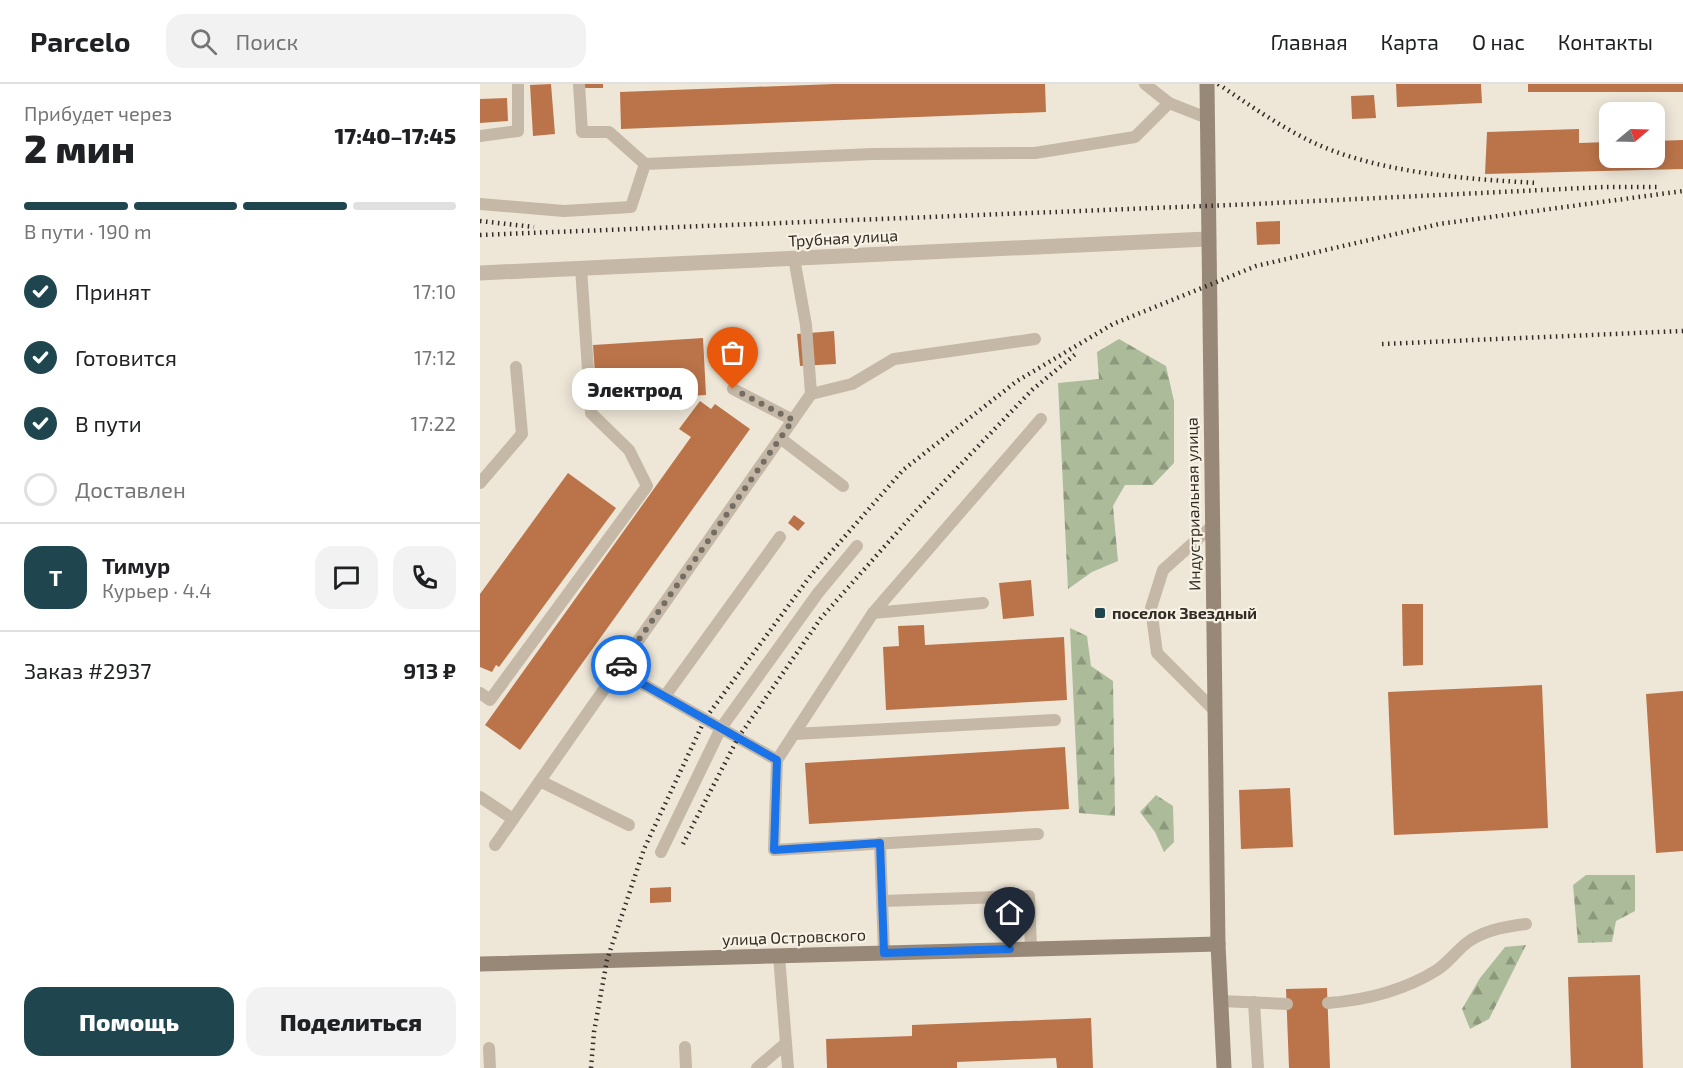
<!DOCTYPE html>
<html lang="ru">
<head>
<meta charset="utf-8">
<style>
	:root { --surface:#fff; --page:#f2f2f2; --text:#202124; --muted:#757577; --line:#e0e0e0; --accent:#1f464f }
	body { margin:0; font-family:"Exo 2",sans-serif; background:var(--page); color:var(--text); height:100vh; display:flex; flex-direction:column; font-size:22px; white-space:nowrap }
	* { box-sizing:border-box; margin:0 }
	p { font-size:20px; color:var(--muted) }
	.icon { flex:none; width:33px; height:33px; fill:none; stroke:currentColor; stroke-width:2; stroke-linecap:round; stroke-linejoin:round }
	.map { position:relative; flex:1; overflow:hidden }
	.drawer { display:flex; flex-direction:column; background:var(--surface); width:480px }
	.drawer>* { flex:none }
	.needle { width:39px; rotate:71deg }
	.controls { position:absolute; left:1119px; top:18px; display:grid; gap:12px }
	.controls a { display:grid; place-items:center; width:66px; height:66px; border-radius:12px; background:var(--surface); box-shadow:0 3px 15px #0003; font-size:30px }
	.pin { position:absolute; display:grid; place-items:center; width:51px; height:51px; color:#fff; margin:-62px -26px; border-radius:50% 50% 50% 0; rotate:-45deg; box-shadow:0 0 6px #0007 }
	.pin .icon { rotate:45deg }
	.courier { position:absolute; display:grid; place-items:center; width:60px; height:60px; margin:-30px; border:4px solid #1a73e8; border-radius:50%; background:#fff; color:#222; box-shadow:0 2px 8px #0007 }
	.bubble { position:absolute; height:42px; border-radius:18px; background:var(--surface); box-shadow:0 3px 15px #0003; font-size:20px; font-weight:800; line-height:42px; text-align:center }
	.head em { font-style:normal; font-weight:800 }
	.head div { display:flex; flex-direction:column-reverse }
	.head { display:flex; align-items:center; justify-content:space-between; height:102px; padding:0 24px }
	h1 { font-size:39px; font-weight:800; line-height:45px }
	.bar { display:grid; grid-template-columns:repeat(4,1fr); gap:9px 6px; align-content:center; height:72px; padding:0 24px }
	.bar i { height:8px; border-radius:4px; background:var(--line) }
	.bar .on { background:var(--accent) }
	.bar p { grid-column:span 4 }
	.line { display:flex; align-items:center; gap:15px; padding:0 24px; border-top:2px solid var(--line) }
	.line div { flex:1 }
	.round { display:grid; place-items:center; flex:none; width:63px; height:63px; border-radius:18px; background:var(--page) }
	ol { padding:0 24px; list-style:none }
	li { display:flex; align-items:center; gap:18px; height:66px }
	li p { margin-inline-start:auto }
	li .icon { padding:6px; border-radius:50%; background:var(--accent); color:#fff; stroke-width:4 }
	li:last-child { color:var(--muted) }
	li i { width:33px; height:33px; border:3px solid var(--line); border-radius:50% }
	.cta { display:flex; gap:12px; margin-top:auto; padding:12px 24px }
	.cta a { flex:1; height:69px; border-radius:18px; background:var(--accent); color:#fff; font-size:24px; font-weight:800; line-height:69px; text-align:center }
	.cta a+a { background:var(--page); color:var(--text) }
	header { display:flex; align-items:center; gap:36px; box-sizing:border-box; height:84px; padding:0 30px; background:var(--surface); border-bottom:2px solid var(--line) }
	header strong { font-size:28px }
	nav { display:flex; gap:33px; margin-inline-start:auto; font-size:21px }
	.search { width:420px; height:54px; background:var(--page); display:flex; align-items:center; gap:15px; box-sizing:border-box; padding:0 21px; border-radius:18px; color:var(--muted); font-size:22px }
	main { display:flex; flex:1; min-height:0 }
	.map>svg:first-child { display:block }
</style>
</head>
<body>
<header>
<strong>Parcelo</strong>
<div class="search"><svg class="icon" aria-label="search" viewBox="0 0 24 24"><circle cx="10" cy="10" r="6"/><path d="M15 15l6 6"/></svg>Поиск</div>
<nav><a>Главная</a><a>Карта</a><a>О нас</a><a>Контакты</a></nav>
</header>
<main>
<section class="drawer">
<div class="head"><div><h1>2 мин</h1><p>Прибудет через</p></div><em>17:40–17:45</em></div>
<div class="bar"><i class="on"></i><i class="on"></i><i class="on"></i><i></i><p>В пути · 190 m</p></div>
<ol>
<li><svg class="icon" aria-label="check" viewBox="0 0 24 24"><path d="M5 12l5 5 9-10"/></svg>Принят<p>17:10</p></li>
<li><svg class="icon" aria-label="check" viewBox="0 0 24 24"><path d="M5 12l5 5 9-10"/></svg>Готовится<p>17:12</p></li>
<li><svg class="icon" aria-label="check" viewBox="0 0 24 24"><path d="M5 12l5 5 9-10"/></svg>В пути<p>17:22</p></li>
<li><i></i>Доставлен</li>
</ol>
<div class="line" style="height:108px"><b class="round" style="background:var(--accent);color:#fff">Т</b><div><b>Тимур</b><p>Курьер · 4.4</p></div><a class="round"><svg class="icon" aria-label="chat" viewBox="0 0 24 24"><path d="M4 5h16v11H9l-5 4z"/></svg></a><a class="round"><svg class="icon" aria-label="phone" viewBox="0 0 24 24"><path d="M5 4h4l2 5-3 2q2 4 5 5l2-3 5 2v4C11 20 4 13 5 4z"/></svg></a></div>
<div class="line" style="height:78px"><div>Заказ #2937</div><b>913 ₽</b></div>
<div class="cta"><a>Помощь</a><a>Поделиться</a></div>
</section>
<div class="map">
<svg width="1203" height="984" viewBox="0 0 1203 984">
	<defs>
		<pattern id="forest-firs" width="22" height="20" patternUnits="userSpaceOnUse" patternTransform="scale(1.5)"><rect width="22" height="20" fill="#acbc9a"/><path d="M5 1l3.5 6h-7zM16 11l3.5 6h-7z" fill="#8d997d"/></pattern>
	</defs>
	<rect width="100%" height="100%" fill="#eee7d8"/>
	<g fill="url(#forest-firs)">
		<polygon points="639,255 686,282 694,317 694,379 673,401 645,401 633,422 638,477 612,488 588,505 578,299 619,295 617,268"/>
		<polygon points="590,544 607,552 611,582 633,597 635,732 599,729"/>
		<polygon points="676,711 693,722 694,758 684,768 675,748 660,728"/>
		<polygon points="1106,791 1155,791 1155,827 1136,837 1132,858 1098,859 1093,801"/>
		<polygon points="1046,861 1009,935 990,945 982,925 1000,894 1025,863"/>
	</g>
	<g fill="#bb7449">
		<polygon points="71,0 75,50 53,52 50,1"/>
		<rect x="104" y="0" width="19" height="4"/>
		<polygon points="354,0 565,0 566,28 141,45 140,8"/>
		<polygon points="916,0 1001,0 1002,19 917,23"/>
		<rect x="1048" y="0" width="155" height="8"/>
		<polygon points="894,11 896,34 872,35 871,12"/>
		<polygon points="27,14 28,37 0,39 0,15"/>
		<polygon points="1099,45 1099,59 1130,58 1130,74 1174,74 1174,57 1203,56 1203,85 1005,90 1007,48"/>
		<polygon points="800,137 800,160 777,161 776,138"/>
		<polygon points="354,247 356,280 320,282 317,250"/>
		<polygon points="223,254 226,311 145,316 144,303 116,305 113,261"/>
		<polygon points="220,317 231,325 235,320 270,345 40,666 5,641 211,353 199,345"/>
		<polygon points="88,389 136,424 19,583 16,581 12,588 0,583 0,510"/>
		<polygon points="314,431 325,439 318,447 308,439"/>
		<polygon points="551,496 554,532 523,535 519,499"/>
		<polygon points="922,520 943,520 943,581 923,582"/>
		<polygon points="444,541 445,561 584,553 587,616 406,626 403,563 419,562 418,542"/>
		<polygon points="1062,601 1068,744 914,751 908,608"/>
		<polygon points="1203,607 1203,767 1176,769 1166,610"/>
		<polygon points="585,663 589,725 329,740 325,679"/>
		<polygon points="810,704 813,763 761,765 759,706"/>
		<polygon points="191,803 191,818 170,819 170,804"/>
		<polygon points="1160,891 1163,984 1091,984 1088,893"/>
		<polygon points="847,904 850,984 809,984 806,905"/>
		<polygon points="611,934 613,984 577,984 576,974 477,978 477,984 347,984 346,955 432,952 432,941"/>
	</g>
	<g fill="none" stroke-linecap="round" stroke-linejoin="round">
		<g stroke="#c5b8a6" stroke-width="12">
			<polyline points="99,0 102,48 129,48 165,80"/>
			<polyline points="665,0 689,19 727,34"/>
			<polyline points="0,52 38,47 38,0"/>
			<polyline points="0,120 84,127 151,123 165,80 393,70 555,69 655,53 689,19"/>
			<polyline points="253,305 313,336"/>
			<polyline points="331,310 372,300 414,275 555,255"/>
			<polyline points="300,354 363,402"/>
			<polyline points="0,399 42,350 36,283"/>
			<polyline points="731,443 683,486 671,524 677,569 734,626"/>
			<polyline points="393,529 503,519"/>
			<polyline points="138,586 297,676"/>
			<polyline points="0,609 10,616 167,402 149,366 111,329 101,184"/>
			<polyline points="185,612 300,453"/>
			<polyline points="314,650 575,636"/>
			<polyline points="60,697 149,741"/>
			<polyline points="0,713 33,735"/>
			<polyline points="558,750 294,766 297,676 393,529 561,335"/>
			<polyline points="400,759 404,869"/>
			<polyline points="15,761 331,310 326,241 314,174"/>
			<polyline points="181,768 241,644 338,509 377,462"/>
			<polyline points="402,817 549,812 551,865"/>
			<polyline points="299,872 308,984"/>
			<polyline points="741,917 807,920"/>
			<polyline points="774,918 778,984"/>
			<path d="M848,919C888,916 923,907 957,886C969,878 977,866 988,858C1003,847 1028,842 1046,840"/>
			<polyline points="205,963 206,984"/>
			<polyline points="9,964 10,984"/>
			<polyline points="277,984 305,960"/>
		</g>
		<polyline stroke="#c5b8a6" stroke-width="15" points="0,189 727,155"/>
		<g stroke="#988877" stroke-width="15">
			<polyline points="727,0 738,860 744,984"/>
			<polyline points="0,880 738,860"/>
		</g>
		<g stroke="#322b26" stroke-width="4.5" stroke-dasharray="1.5 4.5" stroke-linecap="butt">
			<path d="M738,0C768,20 796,40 828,56C895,89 985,95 1058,99"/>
			<polyline points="0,137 54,143"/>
			<polyline points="0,151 774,120 1124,103 1178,103"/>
			<polyline points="902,260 1203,247"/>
			<polyline points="203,760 258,654 341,534 436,427 552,306 598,268"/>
			<polyline points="111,984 114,948 127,876 164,765 225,635 331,491 423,386 537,297 633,240 776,182 959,140 1203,107"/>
		</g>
	</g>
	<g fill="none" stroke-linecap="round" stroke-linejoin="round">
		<polyline stroke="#746d64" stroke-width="6" stroke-dasharray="0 10.8" points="141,581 313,336 253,305"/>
		<polyline stroke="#1a73e8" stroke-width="8" points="141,581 138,586 297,676 294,766 400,759 404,869 530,865"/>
	</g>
	<rect fill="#1f464f" stroke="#f7f1e4" stroke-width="2" x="614" y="523" width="12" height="12" rx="3"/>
	<g text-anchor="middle" stroke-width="4.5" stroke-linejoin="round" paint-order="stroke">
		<g font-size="16" fill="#322b26" stroke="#f7f1e4">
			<text transform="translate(363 154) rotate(-3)" y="6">Трубная улица</text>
			<text transform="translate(713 420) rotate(-91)" y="6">Индустриальная улица</text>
			<text transform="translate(314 853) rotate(-2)" y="6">улица Островского</text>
		</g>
		<g font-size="16" font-weight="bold" fill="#322b26" stroke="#f7f1e4" text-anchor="start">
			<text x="632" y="535">поселок Звездный</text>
		</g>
	</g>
</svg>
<div class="controls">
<a><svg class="needle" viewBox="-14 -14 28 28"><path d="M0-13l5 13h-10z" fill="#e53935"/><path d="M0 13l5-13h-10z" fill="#757577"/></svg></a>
</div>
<div class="pin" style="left:253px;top:305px;background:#ea580c"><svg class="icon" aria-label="bag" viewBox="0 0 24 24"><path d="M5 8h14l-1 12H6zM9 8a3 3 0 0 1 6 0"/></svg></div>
<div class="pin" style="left:530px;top:865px;background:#1f2937"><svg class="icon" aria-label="home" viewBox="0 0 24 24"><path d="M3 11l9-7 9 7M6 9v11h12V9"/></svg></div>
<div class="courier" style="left:141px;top:581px"><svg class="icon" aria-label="car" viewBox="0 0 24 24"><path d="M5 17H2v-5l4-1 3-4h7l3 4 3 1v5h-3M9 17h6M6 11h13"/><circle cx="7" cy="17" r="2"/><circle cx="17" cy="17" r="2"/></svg></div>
<div class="bubble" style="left:92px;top:284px;width:126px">Электрод</div>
</div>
</main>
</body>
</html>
